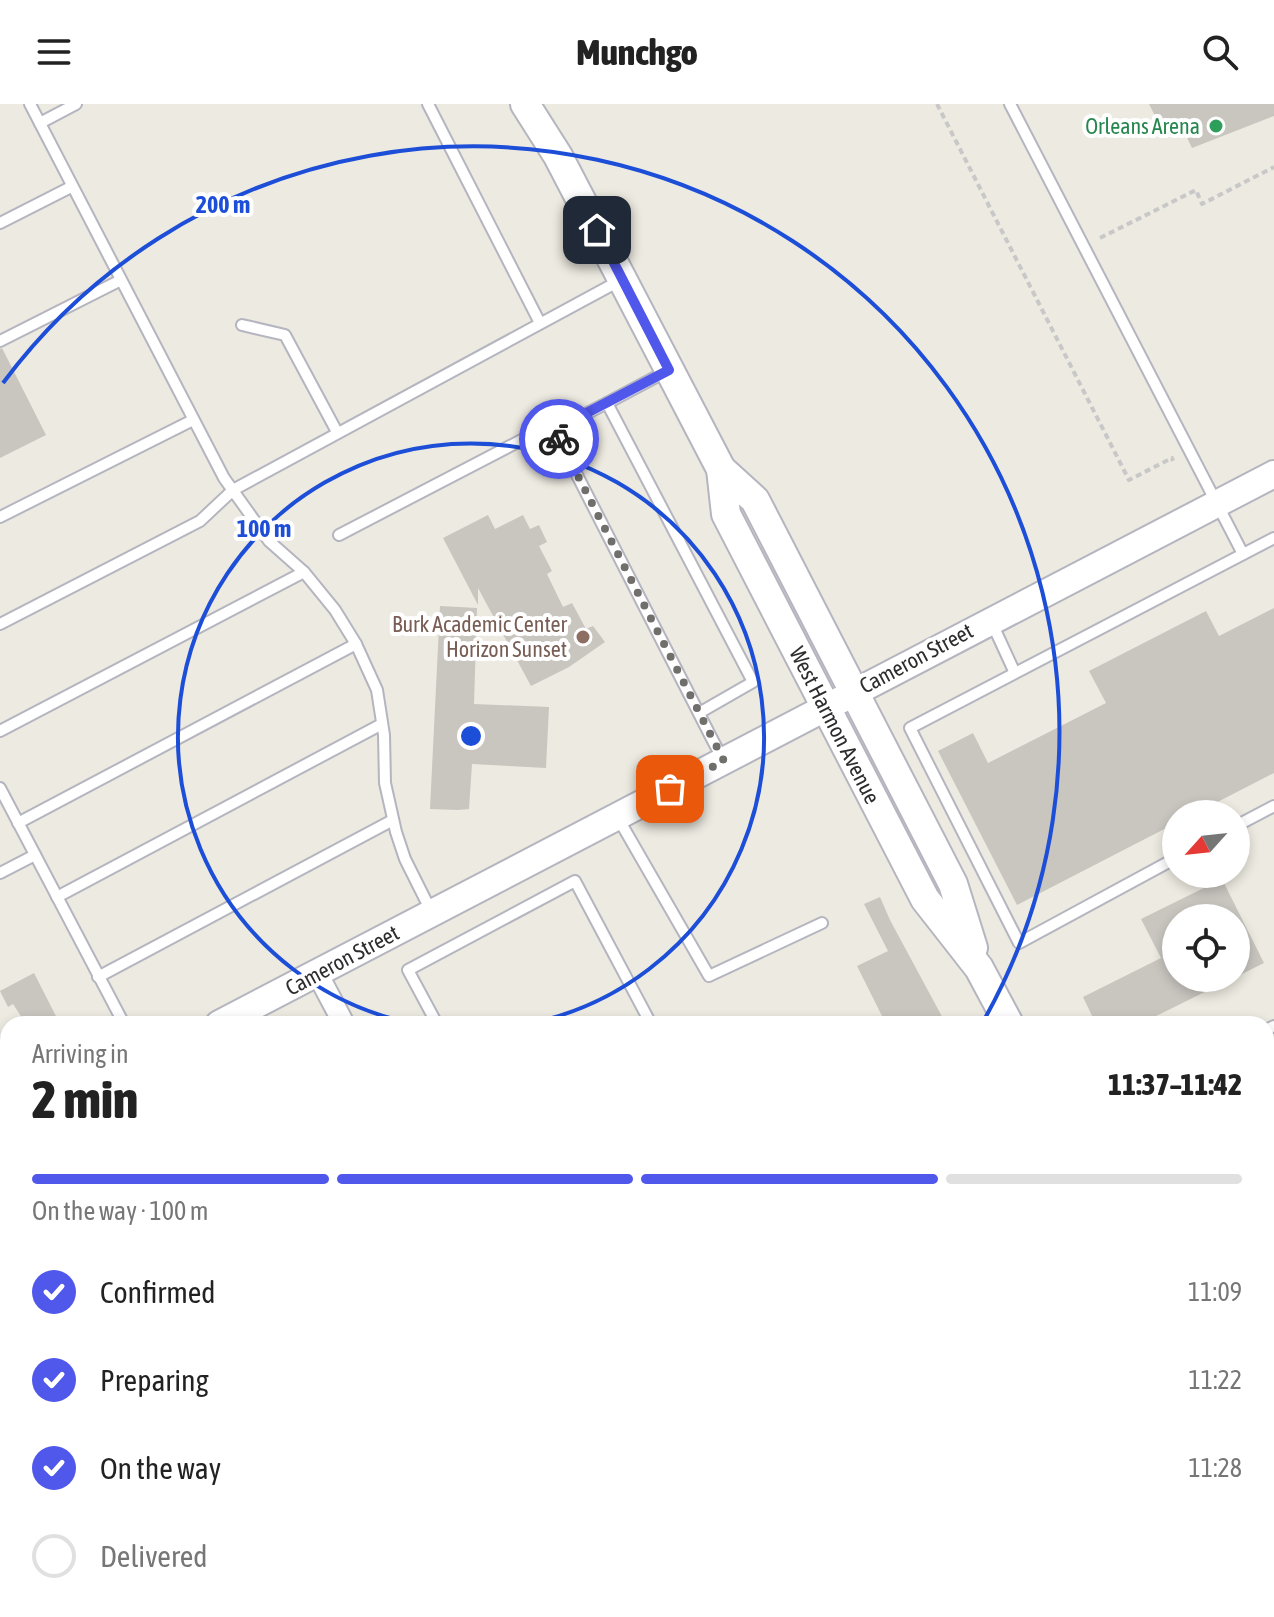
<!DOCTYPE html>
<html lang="en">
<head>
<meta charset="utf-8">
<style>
	:root { --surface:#fff; --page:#f2f2f2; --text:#222; --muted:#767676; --line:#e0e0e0; --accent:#5057eb }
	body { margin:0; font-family:"Asap Condensed",sans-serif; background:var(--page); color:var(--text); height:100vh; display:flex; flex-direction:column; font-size:30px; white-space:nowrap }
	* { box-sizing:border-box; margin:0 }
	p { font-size:26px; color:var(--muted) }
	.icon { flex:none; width:44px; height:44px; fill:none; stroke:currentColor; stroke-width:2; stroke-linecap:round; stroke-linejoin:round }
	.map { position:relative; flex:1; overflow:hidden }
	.details { position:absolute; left:0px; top:912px; width:1274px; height:602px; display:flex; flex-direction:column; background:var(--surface); border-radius:24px 24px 0 0; box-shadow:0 4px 12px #0003 }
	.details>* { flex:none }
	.needle { width:52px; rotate:243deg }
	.buttons { position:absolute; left:1162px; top:696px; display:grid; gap:16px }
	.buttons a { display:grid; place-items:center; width:88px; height:88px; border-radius:50%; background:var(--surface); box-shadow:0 4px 12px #0003; font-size:40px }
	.pin { position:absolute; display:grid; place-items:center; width:68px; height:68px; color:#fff; margin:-34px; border-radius:16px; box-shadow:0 4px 12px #0006 }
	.courier { position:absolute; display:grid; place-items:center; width:80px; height:80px; margin:-40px; border:6px solid #5057eb; border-radius:50%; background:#fff; color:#222; box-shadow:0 2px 10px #0007 }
	.overview em { font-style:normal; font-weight:800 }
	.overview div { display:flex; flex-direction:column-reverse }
	.overview { display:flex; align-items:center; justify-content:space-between; height:136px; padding:0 32px }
	h1 { font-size:52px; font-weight:800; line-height:60px }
	.bar { display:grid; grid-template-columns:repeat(4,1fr); gap:12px 8px; align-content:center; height:96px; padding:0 32px }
	.bar i { height:10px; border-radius:6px; background:var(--line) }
	.bar .on { background:var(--accent) }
	.bar p { grid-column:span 4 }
	ol { padding:0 32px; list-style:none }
	li { display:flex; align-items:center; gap:24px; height:88px }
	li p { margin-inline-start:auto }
	li .icon { padding:8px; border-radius:50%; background:var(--accent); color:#fff; stroke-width:4 }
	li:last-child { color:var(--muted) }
	li i { width:44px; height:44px; border:4px solid var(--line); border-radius:50% }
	header { display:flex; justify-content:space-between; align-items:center; height:104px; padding:0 32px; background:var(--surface); font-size:36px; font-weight:800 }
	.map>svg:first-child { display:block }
</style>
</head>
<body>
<header><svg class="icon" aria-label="menu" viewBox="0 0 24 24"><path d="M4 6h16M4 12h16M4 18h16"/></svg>Munchgo<svg class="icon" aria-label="search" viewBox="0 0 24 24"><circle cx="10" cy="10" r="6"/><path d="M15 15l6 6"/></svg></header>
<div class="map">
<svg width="1274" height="1513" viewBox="0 0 1274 1513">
	<defs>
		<pattern id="grass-tufts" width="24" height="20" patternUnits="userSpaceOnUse" patternTransform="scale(2)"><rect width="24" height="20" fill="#afdfa3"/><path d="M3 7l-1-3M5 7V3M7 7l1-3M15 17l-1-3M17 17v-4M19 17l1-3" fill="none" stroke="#97c08d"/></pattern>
	</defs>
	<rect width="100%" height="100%" fill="#edeae1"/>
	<polygon fill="url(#grass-tufts)" points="1266,1470 1274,1485 1273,1513 1003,1513 999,1506 1266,1506"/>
	<g fill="#c9c6c0">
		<polygon points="1149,0 1274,0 1274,12 1192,44 1179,17 1162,26"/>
		<polygon points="2,244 46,331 0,354 0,245"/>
		<polygon points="488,411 495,425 523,411 530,425 539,421 547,438 539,442 552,467 547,470 563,503 572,499 586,525 593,522 605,538 569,563 531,582 478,484 478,501 443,434"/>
		<polygon points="440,502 477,504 474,600 549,603 546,664 472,660 469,705 458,706 430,705"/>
		<polygon points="1274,504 1274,669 1194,710 1176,710 1176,719 1017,801 938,647 973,629 988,659 1106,599 1089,567 1206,507 1219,532"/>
		<polygon points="1222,775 1264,859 1236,873 1236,814 1176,814 1176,874 1233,874 1140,920 1096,920 1083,893 1161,854 1141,815"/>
		<polygon points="880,793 890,816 946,920 886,920 857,862 888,847 864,800"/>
		<polygon points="34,869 60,920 26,920 13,900 8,903 0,887"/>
	</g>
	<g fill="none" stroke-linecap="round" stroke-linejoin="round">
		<defs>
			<g id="service">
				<polyline points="30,0 224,374 269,437 304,468 335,506 356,540 377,586 384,631 385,679 396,728 405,755 431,807"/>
				<polyline points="428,0 540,219"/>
				<polyline points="1010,0 1243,450"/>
				<polyline points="40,19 76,0"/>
				<polyline points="0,119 71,83"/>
				<polyline points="242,221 285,231 337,328"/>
				<polyline points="0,237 119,177"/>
				<polyline points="607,299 669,266"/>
				<polyline points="0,413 193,316"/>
				<polyline points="339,431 535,329 554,326"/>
				<polyline points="991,517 1014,567"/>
				<polyline points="0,520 200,417 233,386 621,176"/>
				<polyline points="699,609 753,578 607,299 554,326 711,633 723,656"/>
				<polyline points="0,627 304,468"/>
				<polyline points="0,684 124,920"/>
				<polyline points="618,714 709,872 822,819"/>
				<polyline points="18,719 356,540"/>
				<polyline points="1236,722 1274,702"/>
				<polyline points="1176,754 1019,839 910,624 1274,434"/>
				<polyline points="0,769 35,751"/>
				<polyline points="57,793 382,620"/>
				<polyline points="98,873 393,716"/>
				<polyline points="437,920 408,866 575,777 651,920"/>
				<polyline points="1266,926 1274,922"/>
				<polyline points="0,940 8,955"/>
				<polyline points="1266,1236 1274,1231"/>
				<polyline points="1266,1295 1274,1290"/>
				<polyline points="594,1506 597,1513"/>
				<polyline points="443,1513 458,1506"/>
			</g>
			<g id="minor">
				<polyline points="317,869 344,920"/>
				<polyline points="649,1506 653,1513"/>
			</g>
			<g id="tertiary">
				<polyline points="219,920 1274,370"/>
				<polyline points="0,1034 8,1030"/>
			</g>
			<g id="secondary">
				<polyline points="525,0 558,52 721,365 726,410 925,795 979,864 1009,920"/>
				<polyline points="721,365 755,396 953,780 973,844"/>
				<polyline points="1266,1385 1274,1400"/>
				<polyline points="1266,1445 1274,1460"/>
			</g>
		</defs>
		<use href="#service" stroke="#b4b5bf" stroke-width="14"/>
		<use href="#minor" stroke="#b4b5bf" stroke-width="24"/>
		<use href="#tertiary" stroke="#b4b5bf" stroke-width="30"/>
		<use href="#secondary" stroke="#b4b5bf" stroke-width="32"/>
		<g stroke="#c8c8c8" stroke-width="4" stroke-dasharray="6 4" stroke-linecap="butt">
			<polyline points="937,0 1129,376 1172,354 1173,357"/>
			<polyline points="1100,134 1196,86 1202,100 1274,63"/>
			<polyline points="563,1506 566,1513"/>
		</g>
		<use href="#service" stroke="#fff" stroke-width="10"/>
		<use href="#minor" stroke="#fff" stroke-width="20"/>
		<use href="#tertiary" stroke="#fff" stroke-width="26"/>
		<use href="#secondary" stroke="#fff" stroke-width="28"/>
	</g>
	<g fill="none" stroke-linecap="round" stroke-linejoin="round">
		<polyline stroke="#706f6c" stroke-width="8" stroke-dasharray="0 14.4" points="559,335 724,657 670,685"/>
		<polyline stroke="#5057eb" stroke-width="10" points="559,335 554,326 669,266 597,126"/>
	</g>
	<g fill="none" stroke="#1d4ed8" stroke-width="4">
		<path d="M415 920A293 293 0 1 1 527 920"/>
		<path d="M3 279A586 586 0 0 1 984 916"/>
	</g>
	<circle fill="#2e9e5b" stroke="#fff" stroke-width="3" cx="1216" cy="22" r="8"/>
	<circle fill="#8d6e63" stroke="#fff" stroke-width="3" cx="583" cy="533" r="8"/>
	<g text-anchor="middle" stroke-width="8" stroke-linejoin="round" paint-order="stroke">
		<g font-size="22" fill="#27864d" stroke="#fff" text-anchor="end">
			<text x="1200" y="30">Orleans Arena</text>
		</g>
		<g font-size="22" fill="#785e54" stroke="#fff" text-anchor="end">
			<text x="567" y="528">Burk Academic Center<tspan x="567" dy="25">Horizon Sunset</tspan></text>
		</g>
		<g font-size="22" fill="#2d2d2d" stroke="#fff">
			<text transform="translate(916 554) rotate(-28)" y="8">Cameron Street</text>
			<text transform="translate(835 621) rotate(63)" y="8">West Harmon Avenue</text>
			<text transform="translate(342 856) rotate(-28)" y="8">Cameron Street</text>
		</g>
	</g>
	<circle cx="471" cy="632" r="12" fill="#1d4ed8" stroke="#fff" stroke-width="4"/>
	<g font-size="24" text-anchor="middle" font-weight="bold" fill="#1d4ed8" stroke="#fff" stroke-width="8" stroke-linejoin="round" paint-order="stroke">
		<text x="223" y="109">200 m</text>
		<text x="264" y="433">100 m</text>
	</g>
</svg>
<div class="buttons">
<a><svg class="needle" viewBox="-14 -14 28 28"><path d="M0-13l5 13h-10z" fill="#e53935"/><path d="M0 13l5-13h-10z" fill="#767676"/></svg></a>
<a><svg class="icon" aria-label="locate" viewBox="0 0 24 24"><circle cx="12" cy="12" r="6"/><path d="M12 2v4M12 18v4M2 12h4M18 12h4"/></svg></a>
</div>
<div class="pin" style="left:670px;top:685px;background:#ea580c"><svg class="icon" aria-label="bag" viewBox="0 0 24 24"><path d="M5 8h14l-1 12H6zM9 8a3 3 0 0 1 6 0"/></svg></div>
<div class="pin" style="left:597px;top:126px;background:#1f2937"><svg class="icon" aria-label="home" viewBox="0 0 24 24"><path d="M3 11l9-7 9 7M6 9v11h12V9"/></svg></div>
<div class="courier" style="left:559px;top:335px"><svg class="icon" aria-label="bike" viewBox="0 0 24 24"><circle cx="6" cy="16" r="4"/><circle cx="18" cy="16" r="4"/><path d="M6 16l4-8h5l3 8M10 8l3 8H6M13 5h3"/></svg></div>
<section class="details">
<div class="overview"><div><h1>2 min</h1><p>Arriving in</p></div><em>11:37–11:42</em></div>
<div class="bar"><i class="on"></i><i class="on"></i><i class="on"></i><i></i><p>On the way · 100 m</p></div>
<ol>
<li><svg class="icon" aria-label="check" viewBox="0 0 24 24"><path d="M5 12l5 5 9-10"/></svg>Confirmed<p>11:09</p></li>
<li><svg class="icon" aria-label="check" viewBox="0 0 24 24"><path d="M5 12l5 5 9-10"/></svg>Preparing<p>11:22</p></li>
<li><svg class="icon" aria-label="check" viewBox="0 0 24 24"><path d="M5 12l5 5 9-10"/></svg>On the way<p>11:28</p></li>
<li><i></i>Delivered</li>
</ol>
</section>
</div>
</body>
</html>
